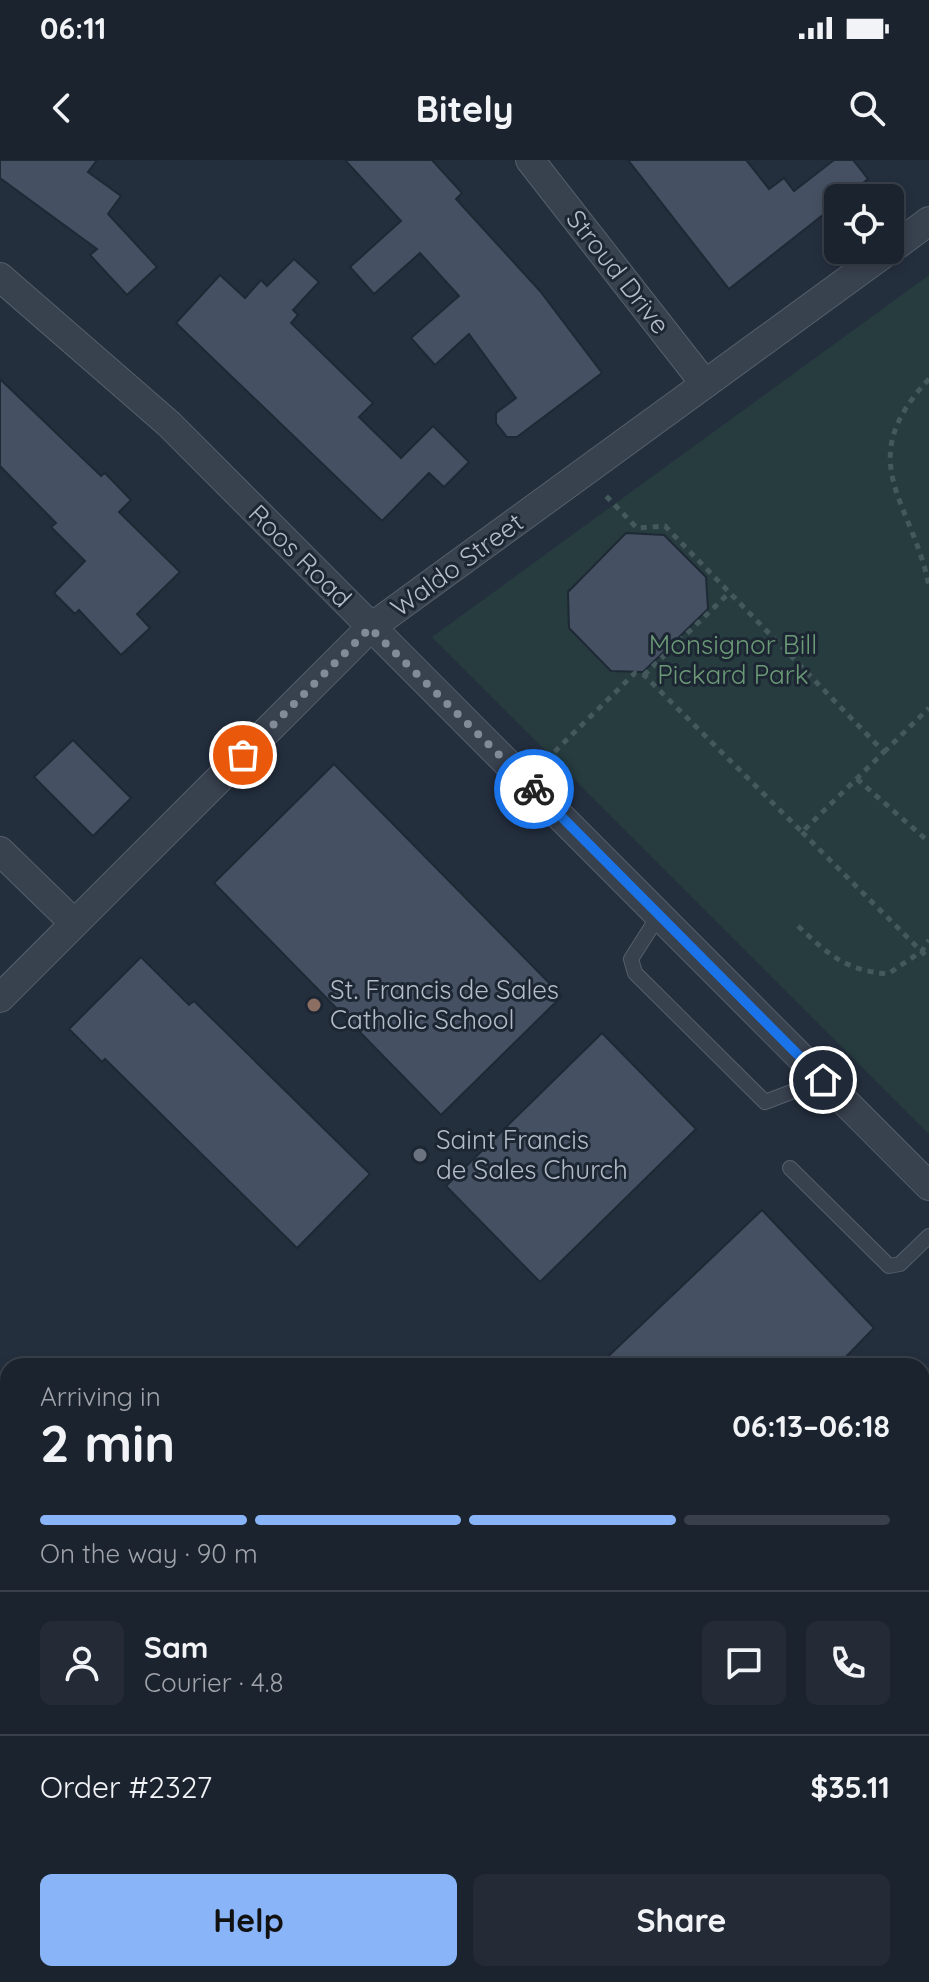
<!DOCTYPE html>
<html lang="en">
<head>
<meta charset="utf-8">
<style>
	:root { --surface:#1b232e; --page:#242b36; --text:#f1f3f6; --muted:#a0a4aa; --line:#39404a; --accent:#8ab4f8 }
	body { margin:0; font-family:Quicksand,sans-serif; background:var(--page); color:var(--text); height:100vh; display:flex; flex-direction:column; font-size:30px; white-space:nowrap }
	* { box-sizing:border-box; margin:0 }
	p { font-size:26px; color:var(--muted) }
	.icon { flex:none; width:44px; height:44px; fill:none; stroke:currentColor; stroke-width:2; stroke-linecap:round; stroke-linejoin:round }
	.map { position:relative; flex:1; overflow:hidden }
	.side { position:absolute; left:0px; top:1198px; width:930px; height:624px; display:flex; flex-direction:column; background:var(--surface); border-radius:24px 24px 0 0; box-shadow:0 4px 12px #0003,0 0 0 2px var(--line) }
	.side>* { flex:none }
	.controls { position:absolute; left:824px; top:24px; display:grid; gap:16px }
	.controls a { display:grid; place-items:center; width:80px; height:80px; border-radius:12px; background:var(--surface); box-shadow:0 4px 12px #0003,0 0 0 2px var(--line); font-size:40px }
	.pin { position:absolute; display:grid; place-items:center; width:68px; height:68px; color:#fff; margin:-34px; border:4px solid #fff; border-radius:50%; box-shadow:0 2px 8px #0007 }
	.courier { position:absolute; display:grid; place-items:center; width:80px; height:80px; margin:-40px; border:6px solid #1a73e8; border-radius:50%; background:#fff; color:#222; box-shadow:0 2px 10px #0007 }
	.summary em { font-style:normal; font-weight:800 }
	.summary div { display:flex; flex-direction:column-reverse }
	.summary { display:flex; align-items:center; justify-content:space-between; height:136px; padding:0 40px }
	h1 { font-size:52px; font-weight:800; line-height:60px }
	.bar { display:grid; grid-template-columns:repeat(4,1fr); gap:12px 8px; align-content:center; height:96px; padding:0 40px }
	.bar i { height:10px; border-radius:6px; background:var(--line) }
	.bar .active { background:var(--accent) }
	.bar p { grid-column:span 4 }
	.line { display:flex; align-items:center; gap:20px; padding:0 40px; border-top:2px solid var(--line) }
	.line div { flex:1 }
	.round { display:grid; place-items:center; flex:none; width:84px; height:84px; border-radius:12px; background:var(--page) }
	.action { display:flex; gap:16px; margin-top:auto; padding:16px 40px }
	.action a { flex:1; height:92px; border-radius:12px; background:var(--accent); color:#111; font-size:32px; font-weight:800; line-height:92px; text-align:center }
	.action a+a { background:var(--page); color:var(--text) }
	.status { display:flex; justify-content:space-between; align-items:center; height:56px; padding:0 40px; background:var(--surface); direction:ltr }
	.status svg { height:22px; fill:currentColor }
	header { display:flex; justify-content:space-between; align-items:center; height:104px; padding:0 40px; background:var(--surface); font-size:36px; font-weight:800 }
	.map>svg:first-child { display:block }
</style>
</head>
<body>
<div class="status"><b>06:11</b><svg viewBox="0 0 49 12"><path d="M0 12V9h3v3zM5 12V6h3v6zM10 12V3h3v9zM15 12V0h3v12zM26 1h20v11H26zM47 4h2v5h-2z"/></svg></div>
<header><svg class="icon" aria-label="back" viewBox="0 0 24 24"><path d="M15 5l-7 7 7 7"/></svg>Bitely<svg class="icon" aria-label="search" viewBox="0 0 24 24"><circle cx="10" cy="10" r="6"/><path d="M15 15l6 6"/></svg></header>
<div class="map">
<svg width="929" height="1822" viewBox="0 0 929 1822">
	<rect width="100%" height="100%" fill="#242f3e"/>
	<g fill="#263c3f">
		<polygon points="929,115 929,974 432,477"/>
		<polygon points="929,1767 929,1822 876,1822 881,1814 922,1814 922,1774"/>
	</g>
	<g fill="#455162" stroke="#1f2835" stroke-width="2">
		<polygon points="0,0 97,0 88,12 121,36 108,54 157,107 127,135 90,95 97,89 0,18"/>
		<polygon points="345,0 432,0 462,33 456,39 540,131 602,213 517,277 507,277 496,263 496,253 516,238 469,174 435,205 411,178 459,136 420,93 374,134 350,107 401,61"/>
		<polygon points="628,0 746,0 769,29 784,18 794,31 834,0 853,0 868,19 844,38 838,38 838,43 729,129"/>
		<polygon points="294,99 319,122 293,150 298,155 291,163 373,243 359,257 401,298 433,266 469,302 444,327 429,313 382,361 176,163 220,115 245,138 261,120 267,126"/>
		<polygon points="0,219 101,316 105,313 131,340 119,352 180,412 137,454 150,468 121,495 79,450 75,454 54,433 85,401 51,367 56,363 0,306"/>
		<polygon points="626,373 664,375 706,417 708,449 643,512 611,511 569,468 568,432"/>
		<polygon points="73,580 131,638 93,676 34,617"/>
		<polygon points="334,604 562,836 441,955 214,723"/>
		<polygon points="141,797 189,845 194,841 370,1014 297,1088 105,899 102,902 69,869"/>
		<polygon points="602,873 696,969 540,1122 446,1026"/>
		<polygon points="762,1050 874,1168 837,1206 598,1206"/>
	</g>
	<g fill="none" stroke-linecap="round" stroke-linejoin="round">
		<defs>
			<g id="service">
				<polyline points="659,755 631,799 635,813 765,942 823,920"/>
				<polyline points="790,1008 889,1106 900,1104 929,1076"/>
			</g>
			<g id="minor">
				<polyline points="530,0 705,224"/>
				<polyline points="890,90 929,61"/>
				<polyline points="0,117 169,264 929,1026"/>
				<polyline points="0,691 74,763"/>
				<polyline points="0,838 370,468 889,90"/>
				<polyline points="0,1297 8,1305"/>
				<polyline points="516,1814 524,1822"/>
			</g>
			<g id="tertiary">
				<polyline points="922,1564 929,1557"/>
				<polyline points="654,1822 663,1814"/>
			</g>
		</defs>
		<use href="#service" stroke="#565f6c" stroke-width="16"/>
		<use href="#minor" stroke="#565f6c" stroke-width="30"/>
		<use href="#tertiary" stroke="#565f6c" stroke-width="36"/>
		<g stroke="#44595c" stroke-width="5" stroke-dasharray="6 6" stroke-linecap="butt">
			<path d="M929,219C851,302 912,340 929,426"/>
			<polyline points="644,515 729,433"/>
			<polyline points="884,592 929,548"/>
			<polyline points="546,600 635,513 644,515 802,672 884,592 665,366 637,368 604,334"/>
			<polyline points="857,619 929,682"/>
			<polyline points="802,672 929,799"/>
			<path d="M798,766C829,795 845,810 888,814L922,791L929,780"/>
			<polyline points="922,1712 929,1705"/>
			<polyline points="794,1822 806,1814"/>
			<polyline points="826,1822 830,1814"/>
		</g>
		<use href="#service" stroke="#38414e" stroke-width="14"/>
		<use href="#minor" stroke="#38414e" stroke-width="28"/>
		<use href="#tertiary" stroke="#38414e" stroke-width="34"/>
	</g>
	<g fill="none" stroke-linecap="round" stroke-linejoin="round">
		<polyline stroke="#828b98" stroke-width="8" stroke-dasharray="0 14.4" points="243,595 370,468 534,629"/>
		<polyline stroke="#1a73e8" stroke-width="10" points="534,629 823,920"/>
	</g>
	<circle fill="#8d6e63" stroke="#1d2633" stroke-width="3" cx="314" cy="845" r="8"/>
	<circle fill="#6b7280" stroke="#1d2633" stroke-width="3" cx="420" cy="995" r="8"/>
	<g text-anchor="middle" stroke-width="6" stroke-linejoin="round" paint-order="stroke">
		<g font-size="26" fill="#b4bcc9" stroke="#1d2633">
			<text transform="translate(618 112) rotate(52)" y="9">Stroud Drive</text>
			<text transform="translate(300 396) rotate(45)" y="9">Roos Road</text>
			<text transform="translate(457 405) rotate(-36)" y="9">Waldo Street</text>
		</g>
		<g font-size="26" fill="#6b9a76" stroke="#1d2633">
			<text x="733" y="494">Monsignor Bill<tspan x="733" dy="30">Pickard Park</tspan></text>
		</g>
		<g font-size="26" fill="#b4bcc9" stroke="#1d2633" text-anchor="start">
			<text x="330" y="839">St. Francis de Sales<tspan x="330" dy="30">Catholic School</tspan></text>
			<text x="436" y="989">Saint Francis<tspan x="436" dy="30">de Sales Church</tspan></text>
		</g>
	</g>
</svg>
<div class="controls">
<a><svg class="icon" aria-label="locate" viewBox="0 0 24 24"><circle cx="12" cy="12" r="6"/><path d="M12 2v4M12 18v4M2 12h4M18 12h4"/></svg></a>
</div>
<div class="pin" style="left:243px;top:595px;background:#ea580c"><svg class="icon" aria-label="bag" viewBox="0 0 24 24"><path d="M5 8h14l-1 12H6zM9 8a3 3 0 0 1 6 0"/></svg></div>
<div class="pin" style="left:823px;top:920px;background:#1f2937"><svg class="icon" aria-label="home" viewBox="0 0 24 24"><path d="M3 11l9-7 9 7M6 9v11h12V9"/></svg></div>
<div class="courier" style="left:534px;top:629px"><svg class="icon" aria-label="bike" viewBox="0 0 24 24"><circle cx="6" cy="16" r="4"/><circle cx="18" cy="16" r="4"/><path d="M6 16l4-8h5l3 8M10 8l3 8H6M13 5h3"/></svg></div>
<section class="side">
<div class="summary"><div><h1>2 min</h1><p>Arriving in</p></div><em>06:13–06:18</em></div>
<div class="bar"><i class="active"></i><i class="active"></i><i class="active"></i><i></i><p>On the way · 90 m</p></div>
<div class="line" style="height:144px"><a class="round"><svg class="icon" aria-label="person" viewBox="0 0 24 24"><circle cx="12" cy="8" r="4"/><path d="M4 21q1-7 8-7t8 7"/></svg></a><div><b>Sam</b><p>Courier · 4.8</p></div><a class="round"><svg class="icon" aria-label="chat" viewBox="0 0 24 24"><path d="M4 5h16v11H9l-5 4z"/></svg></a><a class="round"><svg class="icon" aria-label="phone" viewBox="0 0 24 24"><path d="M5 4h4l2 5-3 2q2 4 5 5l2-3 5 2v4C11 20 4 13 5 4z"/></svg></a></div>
<div class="line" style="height:104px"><div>Order #2327</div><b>$35.11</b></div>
<div class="action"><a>Help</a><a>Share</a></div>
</section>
</div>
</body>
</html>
